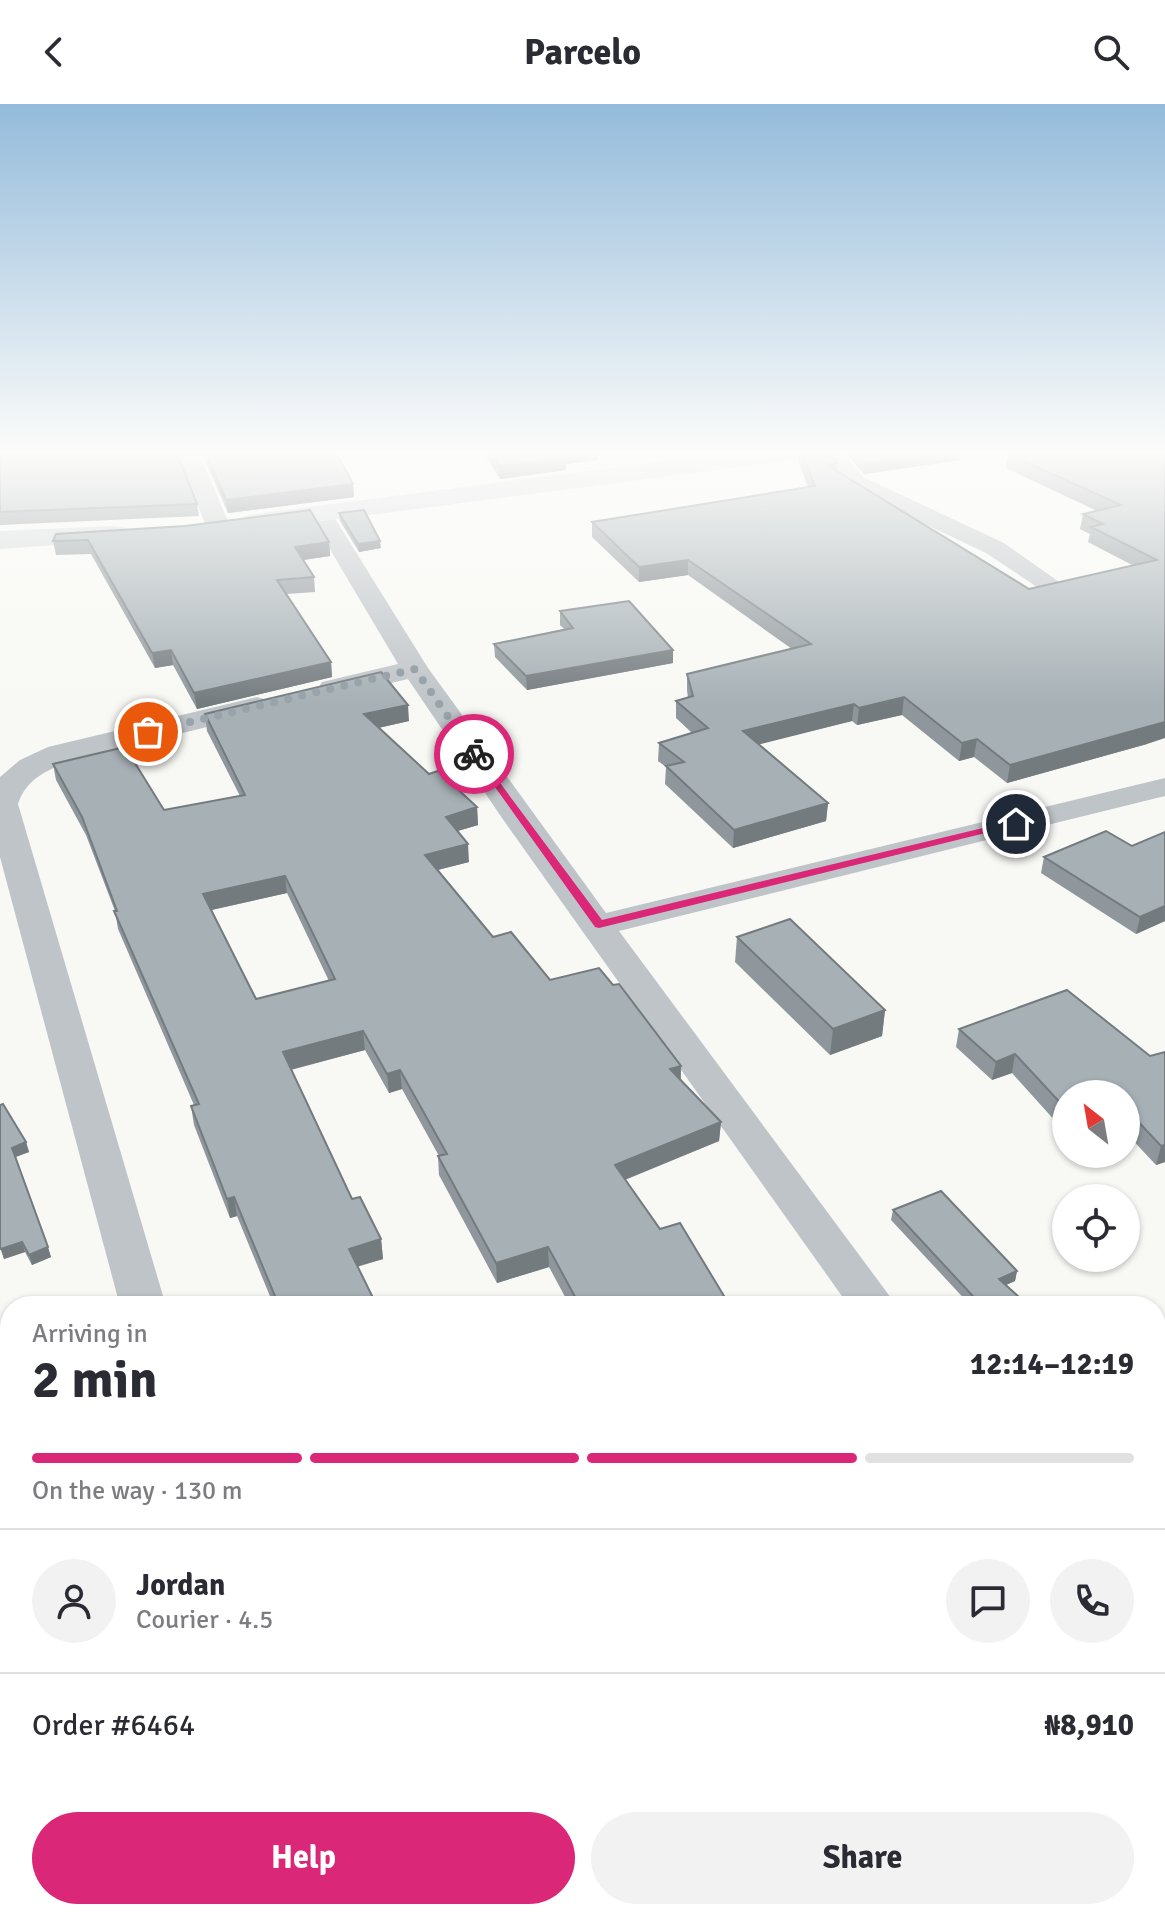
<!DOCTYPE html>
<html lang="en">
<head>
<meta charset="utf-8">
<style>
	:root { --surface:#fff; --page:#f2f2f3; --text:#2b2b33; --muted:#7c7c81; --line:#e1e1e2; --accent:#db2777 }
	body { margin:0; font-family:Signika,sans-serif; background:var(--page); color:var(--text); height:100vh; display:flex; flex-direction:column; font-size:30px; white-space:nowrap }
	* { box-sizing:border-box; margin:0 }
	p { font-size:26px; color:var(--muted) }
	.icon { flex:none; width:44px; height:44px; fill:none; stroke:currentColor; stroke-width:2; stroke-linecap:round; stroke-linejoin:round }
	.map { position:relative; flex:1; overflow:hidden }
	.side { position:absolute; left:0px; top:1192px; width:1166px; height:624px; display:flex; flex-direction:column; background:var(--surface); border-radius:32px 32px 0 0; box-shadow:0 2px 6px #0004 }
	.side>* { flex:none }
	.needle { width:52px; rotate:329deg }
	.tools { position:absolute; left:1052px; top:976px; display:grid; gap:16px }
	.tools a { display:grid; place-items:center; width:88px; height:88px; border-radius:50%; background:var(--surface); box-shadow:0 2px 6px #0004; font-size:40px }
	.pin { position:absolute; display:grid; place-items:center; width:68px; height:68px; color:#fff; margin:-34px; border:4px solid #fff; border-radius:50%; box-shadow:0 2px 8px #0007 }
	.courier { position:absolute; display:grid; place-items:center; width:80px; height:80px; margin:-40px; border:6px solid #db2777; border-radius:50%; background:#fff; color:#222; box-shadow:0 2px 10px #0007 }
	.head em { font-style:normal; font-weight:700 }
	.head div { display:flex; flex-direction:column-reverse }
	.head { display:flex; align-items:center; justify-content:space-between; height:136px; padding:0 32px }
	h1 { font-size:52px; font-weight:700; line-height:60px }
	.bar { display:grid; grid-template-columns:repeat(4,1fr); gap:12px 8px; align-content:center; height:96px; padding:0 32px }
	.bar i { height:10px; border-radius:6px; background:var(--line) }
	.bar .on { background:var(--accent) }
	.bar p { grid-column:span 4 }
	.line { display:flex; align-items:center; gap:20px; padding:0 32px; border-top:2px solid var(--line) }
	.line div { flex:1 }
	.round { display:grid; place-items:center; flex:none; width:84px; height:84px; border-radius:42px; background:var(--page) }
	.action { display:flex; gap:16px; margin-top:auto; padding:16px 32px }
	.action a { flex:1; height:92px; border-radius:48px; background:var(--accent); color:#fff; font-size:32px; font-weight:700; line-height:92px; text-align:center }
	.action a+a { background:var(--page); color:var(--text) }
	header { display:flex; justify-content:space-between; align-items:center; height:104px; padding:0 32px; background:var(--surface); font-size:36px; font-weight:700 }
	.map>svg:first-child { display:block }
</style>
</head>
<body>
<header><svg class="icon" aria-label="back" viewBox="0 0 24 24"><path d="M15 5l-7 7 7 7"/></svg>Parcelo<svg class="icon" aria-label="search" viewBox="0 0 24 24"><circle cx="10" cy="10" r="6"/><path d="M15 15l6 6"/></svg></header>
<div class="map">
<svg width="1165" height="1816" viewBox="0 0 1165 1816">
	<rect width="100%" height="100%" fill="#f8f8f5"/>
	<g fill="none" stroke-linecap="round" stroke-linejoin="round">
		<g fill="#bfc4c8" fill-rule="evenodd">
			<polygon points="176,347 198,347 230,422 227,427 218,429 206,422"/>
			<polygon points="818,347 842,347 863,373 1004,439 1062,480 1058,485 1040,485 986,449 847,383"/>
			<polygon points="321,403 329,405 428,564 606,809 1165,674 1165,692 619,827 897,1202 849,1202 502,714 408,575 332,593 322,590 318,584 322,578 398,560 309,410"/>
			<path d="M257,593L267,596L272,602L267,608L70,657C46,667 27,674 18,700L166,1202H120L0,753V673L20,656L48,643Z"/>
			<polygon points="1165,1316 1165,1357 1156,1360 1156,1319"/>
			<polygon points="1156,1529 1165,1533 1165,1593 1156,1590"/>
			<polygon points="10,1779 10,1806 53,1806 49,1816 0,1816 0,1783"/>
			<polygon points="297,1806 361,1806 364,1816 300,1816"/>
		</g>
		<g fill="#d4d9dc" fill-rule="evenodd">
			<polygon points="742,347 813,347 800,355 255,426 245,424 241,418 245,412 255,410"/>
			<polygon points="115,422 125,424 129,430 125,436 0,445 0,427"/>
		</g>
	</g>
	<g fill="#8f979c" fill-rule="evenodd">
		<polygon points="0,347 197,400 199,412 0,421"/>
		<polygon points="201,347 335,347 353,380 354,393 228,409"/>
		<polygon points="482,347 598,347 598,356 566,360 566,366 500,375"/>
		<polygon points="800,347 827,347 836,367 1029,485 1134,462 1088,438 1090,430 1080,425 1083,410 1097,407 1006,364 1008,350 1165,347 1147,640 1007,679 974,653 959,657 902,611 857,621 852,617 758,640 828,699 826,717 733,744 665,680 666,663 658,657 659,639 692,629 676,614 676,597 688,594 687,586 687,570 792,545 688,471 639,478 592,433 592,418 808,383 799,358"/>
		<polygon points="844,347 961,347 960,356 864,370"/>
		<polygon points="339,409 381,444 359,448 340,417"/>
		<polygon points="56,430 329,438 330,452 303,456 314,473 315,488 286,490 331,558 332,573 197,605 173,561 155,564 91,450 56,451 53,437"/>
		<polygon points="560,507 673,559 527,586 495,553 494,540 564,525 560,521"/>
		<path d="M205,610L409,617L378,624L429,670L477,703L478,721L458,727L469,758L437,766L493,833L550,876L613,881L681,962V976L721,1018L719,1037L625,1076L660,1125L730,1202H570L549,1163L497,1179L439,1071L438,1052H439L402,985L389,989L365,946L291,966L352,1095L381,1135L383,1155L357,1163L377,1202H274L237,1112L230,1114L194,1021L191,1002L194,1001L118,825L115,807L86,731L56,676L53,660L164,706L240,692L207,627ZM287,789L329,877L256,895L212,806Z"/>
		<polygon points="1165,728 1165,817 1136,830 1041,769 1044,753 1132,742"/>
		<polygon points="737,833 885,906 882,932 830,951 735,858"/>
		<polygon points="959,925 1150,952 1165,1058 1156,1061 1126,1029 1066,990 1066,1029 1012,969 992,976 956,943"/>
		<polygon points="0,1001 26,1038 29,1048 16,1053 51,1153 32,1161 25,1148 4,1155 0,1143"/>
		<polygon points="893,1106 1017,1167 1015,1177 1006,1181 1029,1202 971,1202 891,1116"/>
		<polygon points="521,1806 1156,1806 1165,1816 521,1816"/>
	</g>
	<g fill="#747b7f">
		<polygon points="576,347 598,347 598,356 566,360 566,366 500,375 499,362 560,349"/>
		<polygon points="948,347 961,347 960,356 864,370 865,359"/>
		<polygon points="837,359 836,374 827,361"/>
		<polygon points="353,380 354,393 228,409 226,396"/>
		<polygon points="380,437 381,444 359,448 358,440"/>
		<polygon points="329,438 330,452 296,457 295,443"/>
		<polygon points="688,456 688,471 639,478 639,463"/>
		<polygon points="171,546 173,561 155,564 152,549"/>
		<polygon points="673,546 673,559 527,586 526,572"/>
		<polygon points="331,558 332,573 197,605 194,589"/>
		<polygon points="904,593 902,611 857,621 859,604"/>
		<polygon points="854,600 852,617 741,645 743,627"/>
		<polygon points="408,601 409,617 365,627 364,610"/>
		<polygon points="1165,618 1165,634 1147,640 1007,679 1010,661"/>
		<polygon points="977,635 974,653 959,657 962,639"/>
		<polygon points="828,699 826,717 733,744 734,726"/>
		<polygon points="477,703 478,721 447,730 446,713"/>
		<polygon points="468,740 469,758 426,769 425,751"/>
		<polygon points="285,772 287,789 206,807 203,790"/>
		<polygon points="1165,802 1165,817 1136,830 1140,813"/>
		<polygon points="885,906 882,932 830,951 833,925"/>
		<polygon points="363,927 365,946 285,967 283,948"/>
		<polygon points="1015,950 1012,969 992,976 996,958"/>
		<polygon points="681,962 680,981 670,965"/>
		<polygon points="400,966 402,985 389,989 387,970"/>
		<polygon points="1131,1010 1126,1029 1126,1012"/>
		<polygon points="721,1018 719,1037 614,1080 615,1061"/>
		<polygon points="26,1038 29,1048 15,1053 12,1044"/>
		<polygon points="1165,1041 1165,1058 1156,1061 1161,1042"/>
		<polygon points="234,1093 237,1112 230,1114 227,1095"/>
		<polygon points="381,1135 383,1155 351,1164 349,1145"/>
		<polygon points="22,1138 25,1148 4,1155 1,1145"/>
		<polygon points="48,1143 51,1153 32,1161 29,1151"/>
		<polygon points="548,1143 549,1163 497,1179 496,1159"/>
		<polygon points="1017,1167 1015,1177 997,1185 999,1175"/>
		<polygon points="1,1472 10,1497 10,1509"/>
		<polygon points="10,1636 10,1665 0,1669 0,1640"/>
		<polygon points="1072,1807 1069,1816 1056,1816"/>
	</g>
	<g fill="#a6b0b5" stroke="#747b7f" stroke-width="2" fill-rule="evenodd">
		<polygon points="0,347 176,347 197,400 0,408"/>
		<polygon points="205,347 335,347 353,380 226,396"/>
		<polygon points="490,347 576,347 560,349 566,354 499,362"/>
		<polygon points="801,347 827,347 837,359 827,361 1029,485 1157,456 1091,423 1103,420 1083,410 1121,401 1008,350 1020,347 1165,347 1165,618 1010,661 977,635 962,639 904,593 859,604 854,600 743,627 828,699 734,726 666,662 684,658 659,639 708,624 676,597 693,592 687,570 811,540 688,456 639,463 592,418 815,382"/>
		<polygon points="855,347 948,347 865,359"/>
		<polygon points="310,406 329,438 295,443 314,473 277,476 331,558 194,589 171,546 152,549 88,436 53,437 56,430 185,422"/>
		<polygon points="364,406 380,437 358,440 339,409"/>
		<polygon points="629,497 673,546 526,572 494,540 573,524 560,507"/>
		<path d="M381,568L408,601L364,610L429,670L438,667L477,703L446,713L468,740L425,751L493,833L511,828L550,876L599,864L613,881L619,880L681,962L670,965L721,1018L615,1061L660,1125L680,1119L730,1202H580L548,1143L496,1159L438,1052L447,1050L400,966L387,970L363,927L283,948L352,1095L360,1093L381,1135L349,1145L377,1202H279L234,1093L227,1095L191,1002L199,1000L114,807H117L82,713L53,660L125,643L164,706L245,691L205,610ZM285,772L335,875L256,895L203,790Z"/>
		<polygon points="1106,727 1132,742 1165,728 1165,802 1140,813 1044,753"/>
		<polygon points="790,815 885,906 833,925 737,833"/>
		<polygon points="1067,886 1150,952 1165,948 1165,1041 1161,1042 1131,1010 1126,1012 1126,990 1066,990 1066,1005 1015,950 996,958 959,925"/>
		<polygon points="3,1000 26,1038 12,1044 48,1143 29,1151 22,1138 1,1145 0,1143 0,1001"/>
		<polygon points="941,1087 1017,1167 999,1175 1029,1202 982,1202 893,1106"/>
		<polygon points="0,1472 10,1509 10,1636 0,1640"/>
		<polygon points="1156,1721 1165,1733 1165,1816 1078,1816 1072,1807 1056,1816 527,1816 523,1806 1156,1806"/>
	</g>
	<linearGradient id="sky" x2="0" y2="1"><stop stop-color="#94bbdb"/><stop offset="0.58" stop-color="#fcfcfa"/><stop offset="1" stop-color="#fcfcfa" stop-opacity="0"/></linearGradient>
	<rect width="1165" height="601" fill="url(#sky)"/>
	<polygon fill="#db2777" points="470,648 477,648 602,816 1016,716 1022,720 599,824 595,823"/>
	<g fill="none" stroke-linecap="round" stroke-linejoin="round">
		<polyline stroke="#98a4a9" stroke-width="8" stroke-dasharray="0 14.4" points="148,628 415,565 474,650"/>
	</g>
</svg>
<div class="tools">
<a><svg class="needle" viewBox="-14 -14 28 28"><path d="M0-13l5 13h-10z" fill="#e53935"/><path d="M0 13l5-13h-10z" fill="#7c7c81"/></svg></a>
<a><svg class="icon" aria-label="locate" viewBox="0 0 24 24"><circle cx="12" cy="12" r="6"/><path d="M12 2v4M12 18v4M2 12h4M18 12h4"/></svg></a>
</div>
<div class="pin" style="left:148px;top:628px;background:#ea580c"><svg class="icon" aria-label="bag" viewBox="0 0 24 24"><path d="M5 8h14l-1 12H6zM9 8a3 3 0 0 1 6 0"/></svg></div>
<div class="pin" style="left:1016px;top:720px;background:#1f2937"><svg class="icon" aria-label="home" viewBox="0 0 24 24"><path d="M3 11l9-7 9 7M6 9v11h12V9"/></svg></div>
<div class="courier" style="left:474px;top:650px"><svg class="icon" aria-label="bike" viewBox="0 0 24 24"><circle cx="6" cy="16" r="4"/><circle cx="18" cy="16" r="4"/><path d="M6 16l4-8h5l3 8M10 8l3 8H6M13 5h3"/></svg></div>
<section class="side">
<div class="head"><div><h1>2 min</h1><p>Arriving in</p></div><em>12:14–12:19</em></div>
<div class="bar"><i class="on"></i><i class="on"></i><i class="on"></i><i></i><p>On the way · 130 m</p></div>
<div class="line" style="height:144px"><a class="round"><svg class="icon" aria-label="person" viewBox="0 0 24 24"><circle cx="12" cy="8" r="4"/><path d="M4 21q1-7 8-7t8 7"/></svg></a><div><b>Jordan</b><p>Courier · 4.5</p></div><a class="round"><svg class="icon" aria-label="chat" viewBox="0 0 24 24"><path d="M4 5h16v11H9l-5 4z"/></svg></a><a class="round"><svg class="icon" aria-label="phone" viewBox="0 0 24 24"><path d="M5 4h4l2 5-3 2q2 4 5 5l2-3 5 2v4C11 20 4 13 5 4z"/></svg></a></div>
<div class="line" style="height:104px"><div>Order #6464</div><b>₦8,910</b></div>
<div class="action"><a>Help</a><a>Share</a></div>
</section>
</div>
</body>
</html>
